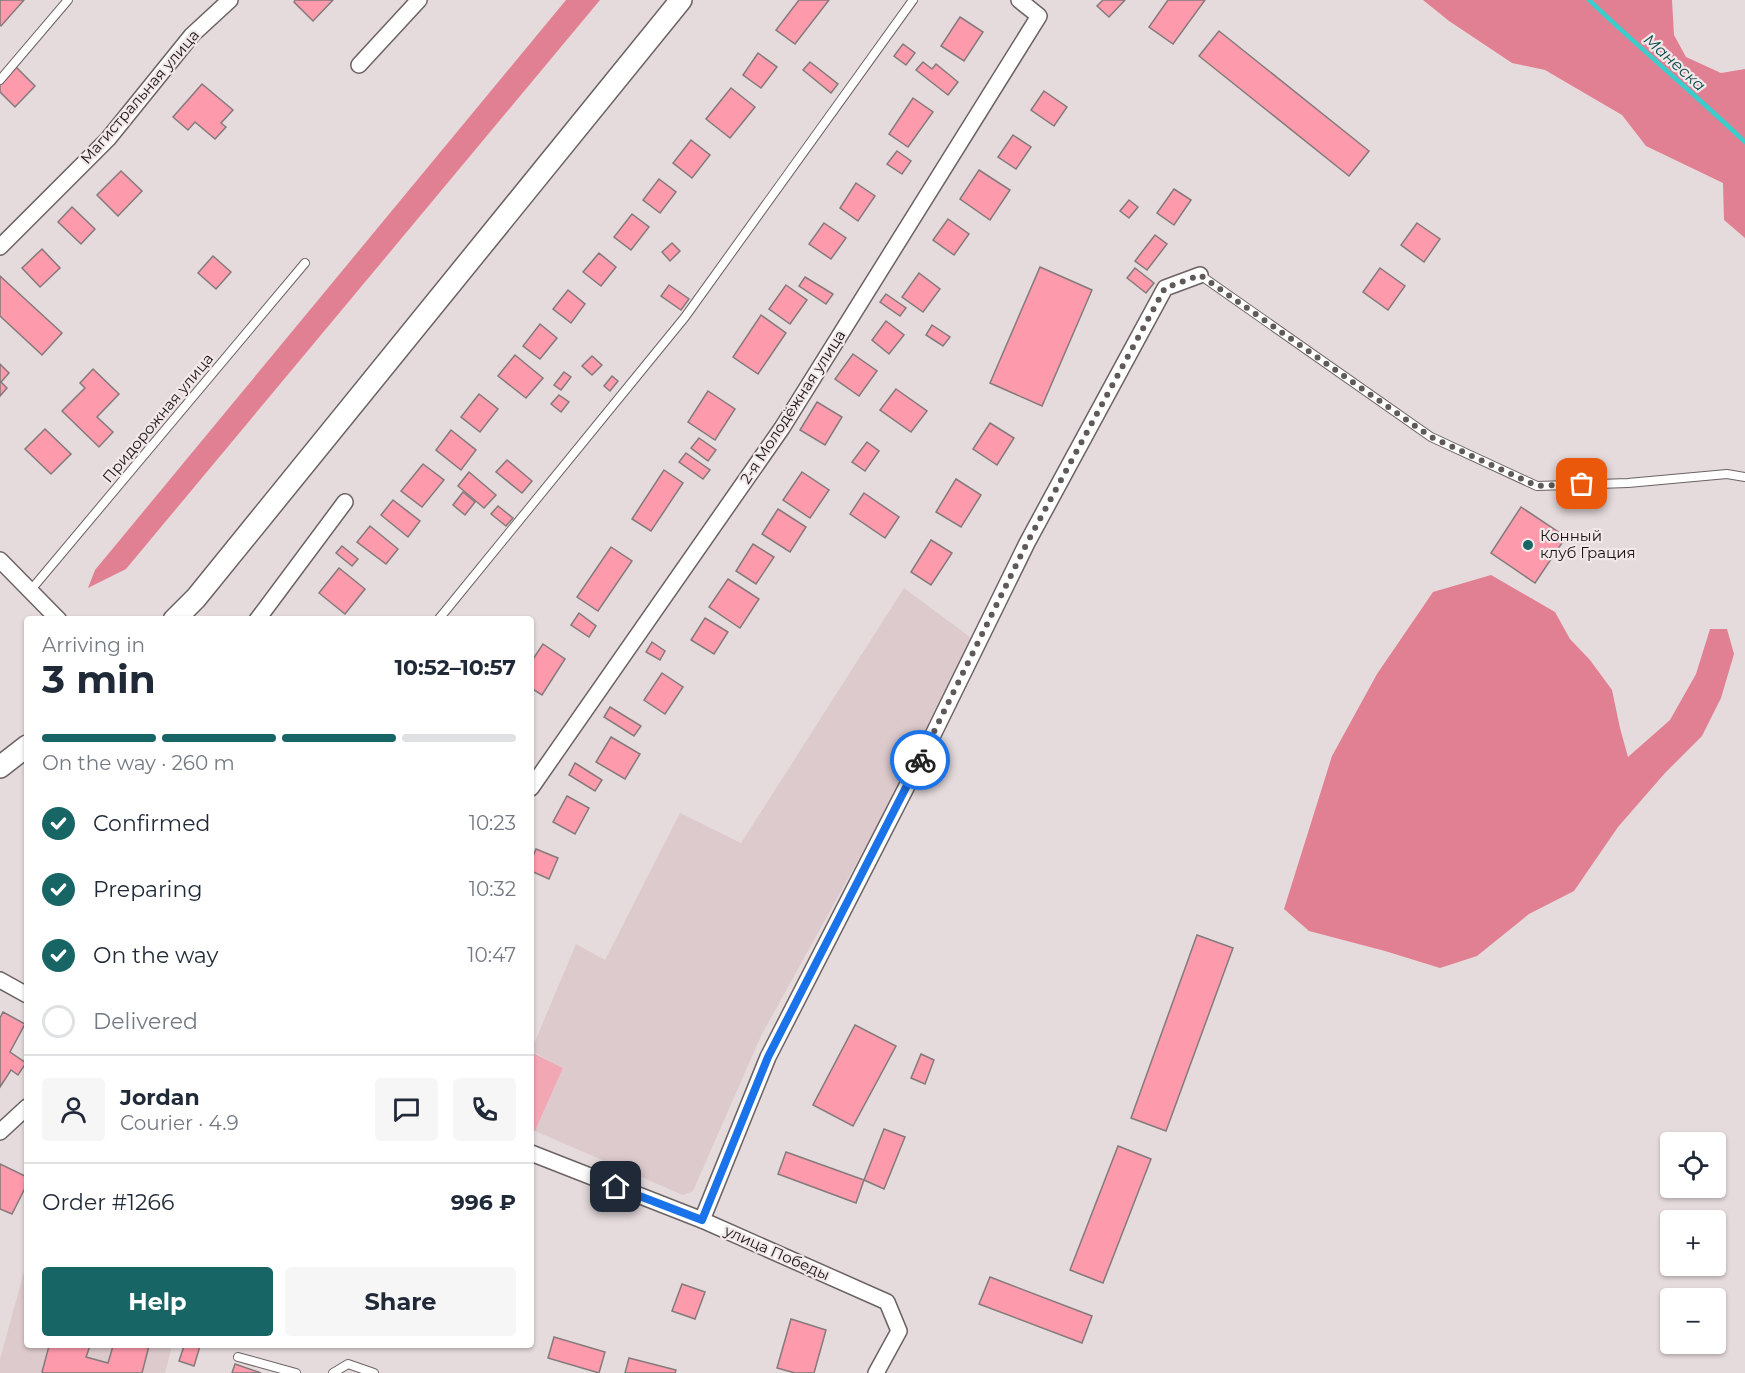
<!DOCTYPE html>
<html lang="en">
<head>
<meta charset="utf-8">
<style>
	:root { --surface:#fff; --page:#f6f6f7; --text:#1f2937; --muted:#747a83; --line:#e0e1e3; --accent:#176665 }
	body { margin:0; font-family:Montserrat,sans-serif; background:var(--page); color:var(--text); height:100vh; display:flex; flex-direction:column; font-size:22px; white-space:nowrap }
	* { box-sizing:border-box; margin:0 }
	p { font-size:20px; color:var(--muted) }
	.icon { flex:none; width:33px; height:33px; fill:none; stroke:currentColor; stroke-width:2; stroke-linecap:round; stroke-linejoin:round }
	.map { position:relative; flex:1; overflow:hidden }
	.panel { position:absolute; left:24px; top:616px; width:510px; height:732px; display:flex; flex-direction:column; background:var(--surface); border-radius:6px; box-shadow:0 2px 4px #0004 }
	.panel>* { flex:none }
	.tools { position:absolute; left:1660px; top:1132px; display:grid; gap:12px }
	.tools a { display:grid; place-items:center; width:66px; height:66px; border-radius:6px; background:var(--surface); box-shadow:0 2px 4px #0004; font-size:30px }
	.pin { position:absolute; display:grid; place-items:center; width:51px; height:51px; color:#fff; margin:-26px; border-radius:12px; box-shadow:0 3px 9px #0006 }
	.courier { position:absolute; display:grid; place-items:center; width:60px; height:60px; margin:-30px; border:4px solid #1a73e8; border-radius:50%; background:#fff; color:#222; box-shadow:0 2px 8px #0007 }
	.head em { font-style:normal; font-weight:700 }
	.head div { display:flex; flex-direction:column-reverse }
	.head { display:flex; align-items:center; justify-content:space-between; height:102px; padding:0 18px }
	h1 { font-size:39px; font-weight:700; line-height:45px }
	.bar { display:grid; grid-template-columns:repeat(4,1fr); gap:9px 6px; align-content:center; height:72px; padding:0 18px }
	.bar i { height:8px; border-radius:4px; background:var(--line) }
	.bar .current { background:var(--accent) }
	.bar p { grid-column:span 4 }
	.line { display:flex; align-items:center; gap:15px; padding:0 18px; border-top:2px solid var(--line) }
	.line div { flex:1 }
	.round { display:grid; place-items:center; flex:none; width:63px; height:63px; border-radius:6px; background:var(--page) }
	ol { padding:0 18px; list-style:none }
	li { display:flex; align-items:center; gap:18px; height:66px }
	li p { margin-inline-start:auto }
	li .icon { padding:6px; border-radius:50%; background:var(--accent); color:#fff; stroke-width:4 }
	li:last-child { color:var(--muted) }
	li i { width:33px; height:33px; border:3px solid var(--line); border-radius:50% }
	.cta { display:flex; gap:12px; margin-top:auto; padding:12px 18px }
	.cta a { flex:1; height:69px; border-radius:6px; background:var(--accent); color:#fff; font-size:24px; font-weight:700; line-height:69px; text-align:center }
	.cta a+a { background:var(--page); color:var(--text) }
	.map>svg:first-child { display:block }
</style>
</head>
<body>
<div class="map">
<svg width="1745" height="1373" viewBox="0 0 1745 1373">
	<rect width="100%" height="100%" fill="#e6dbdc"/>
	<g fill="#ddcacc">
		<polygon points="904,588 978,643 761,1036 693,1191 683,1195 535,1131 563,1068 531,1051 576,944 605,960 680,813 741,843"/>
		<polygon points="24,1272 27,1273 27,1346 172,1346 165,1373 0,1373 0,1359"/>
	</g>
	<polygon fill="#f2a8b4" points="531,1052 563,1068 535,1131 531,1132"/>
	<g fill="#e08092">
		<polygon points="566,0 600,0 126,569 88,588 95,570"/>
		<polygon points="1423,0 1672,0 1674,35 1686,57 1721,73 1745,69 1745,238 1724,220 1723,183 1646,146 1622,115 1545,70 1512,63 1449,21"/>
		<polygon points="1491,575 1555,612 1570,639 1590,660 1612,690 1620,728 1628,757 1670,720 1696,674 1710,629 1727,629 1734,654 1721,698 1702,736 1665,773 1618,827 1574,891 1529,914 1477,956 1440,968 1385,951 1309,931 1284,909 1332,756 1377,674 1433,592"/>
	</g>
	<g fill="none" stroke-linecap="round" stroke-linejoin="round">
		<path stroke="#39cdcc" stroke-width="4.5" d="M1589,0C1640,49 1694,93 1745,142"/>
	</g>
	<g fill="#fd9aab" stroke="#847a7b" stroke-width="1.5">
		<polygon points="0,0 24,0 1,26 0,25"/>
		<polygon points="295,0 333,0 313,21 294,2"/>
		<polygon points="799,0 829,0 795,44 776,30"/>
		<polygon points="1103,0 1125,0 1109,17 1097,6"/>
		<polygon points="1168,0 1205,0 1173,44 1149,27"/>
		<polygon points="960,17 983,32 964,61 941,46"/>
		<polygon points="1219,31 1369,151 1349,176 1199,56"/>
		<polygon points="903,44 915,53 906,65 894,56"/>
		<polygon points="758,53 777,67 761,88 743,75"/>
		<polygon points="810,62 838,84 831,93 803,70"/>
		<polygon points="923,62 932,69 936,64 958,82 948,95 916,70"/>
		<polygon points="13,64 35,86 15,107 0,92 0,78"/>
		<polygon points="202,84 233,110 221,123 226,127 215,139 195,122 188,130 173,117"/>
		<polygon points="731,88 755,107 730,138 706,119"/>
		<polygon points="1044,91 1067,107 1054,126 1031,110"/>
		<polygon points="913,98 933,112 908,147 889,134"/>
		<polygon points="1013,135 1031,147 1016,169 998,157"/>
		<polygon points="691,140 710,155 692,178 673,163"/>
		<polygon points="897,151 911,161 902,174 887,164"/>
		<polygon points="979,170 1010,190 990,220 960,199"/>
		<polygon points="121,171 142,191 118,216 97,195"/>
		<polygon points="659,179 676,192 660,213 643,200"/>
		<polygon points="856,183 875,196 858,221 840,208"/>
		<polygon points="1174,189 1191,200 1174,225 1157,213"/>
		<polygon points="1129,200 1138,207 1129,218 1120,211"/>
		<polygon points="72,207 95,229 81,244 58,222"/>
		<polygon points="632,214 649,227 631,250 614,237"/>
		<polygon points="948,219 969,234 954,255 933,240"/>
		<polygon points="824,223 846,238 831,259 809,244"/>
		<polygon points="1417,223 1440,239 1424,262 1401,245"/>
		<polygon points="1155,235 1167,244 1147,270 1135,261"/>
		<polygon points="672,243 680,251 670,261 662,252"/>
		<polygon points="42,249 60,268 40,287 22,268"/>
		<polygon points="599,253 616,267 601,286 583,272"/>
		<polygon points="213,256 231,272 216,289 198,273"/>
		<polygon points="1040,267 1092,290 1042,406 990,383"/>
		<polygon points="1135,268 1154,283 1146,293 1127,278"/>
		<polygon points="1380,268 1405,286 1388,310 1363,292"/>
		<polygon points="919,273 940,289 923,312 902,297"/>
		<polygon points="0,276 62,333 42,355 0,316"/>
		<polygon points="805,277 833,294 826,304 799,286"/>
		<polygon points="669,285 689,299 681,310 661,296"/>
		<polygon points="786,285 807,300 790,324 769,309"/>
		<polygon points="568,290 585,304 571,323 553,309"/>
		<polygon points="886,294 906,308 900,316 880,302"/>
		<polygon points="761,315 786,333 758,374 733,357"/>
		<polygon points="886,321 904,335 889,354 872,340"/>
		<polygon points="540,324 557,338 540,359 523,346"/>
		<polygon points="932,325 950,337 943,346 926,335"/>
		<polygon points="853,354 877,371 859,396 835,379"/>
		<polygon points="515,355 543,378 526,398 498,376"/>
		<polygon points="592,356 602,365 592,375 582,366"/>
		<polygon points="0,364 9,373 1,382 7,388 0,396"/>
		<polygon points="93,369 119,394 97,417 113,432 99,447 62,411 85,388 80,383"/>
		<polygon points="564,372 571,377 561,390 554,385"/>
		<polygon points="612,376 618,381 610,391 604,386"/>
		<polygon points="896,389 927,411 911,432 880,410"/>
		<polygon points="708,391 735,409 715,440 688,422"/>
		<polygon points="479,394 498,409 480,432 461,417"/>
		<polygon points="559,395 569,402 561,412 551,404"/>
		<polygon points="817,402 842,417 825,445 800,430"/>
		<polygon points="990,423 1014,438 997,465 973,449"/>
		<polygon points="45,429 71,454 51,474 25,449"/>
		<polygon points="451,430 476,450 461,470 436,450"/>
		<polygon points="699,438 716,450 708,461 691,448"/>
		<polygon points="867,442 879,451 865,471 852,462"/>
		<polygon points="686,453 710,470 703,479 679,462"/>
		<polygon points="507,460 532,481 522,493 496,472"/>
		<polygon points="423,464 444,480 422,507 401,491"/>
		<polygon points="664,470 683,483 651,531 632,519"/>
		<polygon points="469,472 496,495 484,508 458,486"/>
		<polygon points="802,472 829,490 810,518 783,500"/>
		<polygon points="956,479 981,495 961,527 936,512"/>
		<polygon points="463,492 475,502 465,515 453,505"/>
		<polygon points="864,493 899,517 885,538 850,514"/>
		<polygon points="393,500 420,521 408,537 381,515"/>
		<polygon points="498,506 513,518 506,526 491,514"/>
		<polygon points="1521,507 1566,537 1535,583 1491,553"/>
		<polygon points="778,509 806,527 790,552 762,534"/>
		<polygon points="370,526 398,549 386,564 357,542"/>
		<polygon points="931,540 952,553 931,585 911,572"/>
		<polygon points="753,544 774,557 756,584 736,571"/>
		<polygon points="342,546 358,559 352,566 336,553"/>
		<polygon points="611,547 632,561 598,611 577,597"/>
		<polygon points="339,568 365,589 345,614 319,593"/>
		<polygon points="728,579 759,599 740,628 709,607"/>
		<polygon points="579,613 596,626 589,637 571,625"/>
		<polygon points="705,618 728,632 714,654 691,640"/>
		<polygon points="652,642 665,651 660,660 646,652"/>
		<polygon points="543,644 565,659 542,695 531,688 531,662"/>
		<polygon points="662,673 683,687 665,714 644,700"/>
		<polygon points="610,707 641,726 634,736 604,717"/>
		<polygon points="611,737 640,754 625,779 596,762"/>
		<polygon points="575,763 602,780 595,791 569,775"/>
		<polygon points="567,796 589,808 575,834 553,822"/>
		<polygon points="536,849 558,858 549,879 531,871 531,861"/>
		<polygon points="1197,935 1233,948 1166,1131 1131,1118"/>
		<polygon points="3,1012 25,1024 10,1052 26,1063 18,1075 11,1070 0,1087 0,1018"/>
		<polygon points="855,1025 896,1046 853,1126 813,1105"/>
		<polygon points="921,1054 934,1060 925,1084 911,1078"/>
		<polygon points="884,1129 905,1137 884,1189 864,1180"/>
		<polygon points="1118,1146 1151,1159 1103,1283 1070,1270"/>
		<polygon points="786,1152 864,1180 856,1203 778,1174"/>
		<polygon points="0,1164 27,1177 27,1184 12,1214 0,1209"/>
		<polygon points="990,1277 1092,1316 1082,1343 979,1304"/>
		<polygon points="682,1284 705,1292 695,1319 672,1311"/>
		<polygon points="791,1319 826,1330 814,1373 795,1373 777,1368"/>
		<polygon points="554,1337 605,1352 599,1373 548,1358"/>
		<polygon points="49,1346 90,1346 86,1357 108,1363 113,1346 149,1346 142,1373 44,1373 42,1372"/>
		<polygon points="184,1346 200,1346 194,1366 179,1361"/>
		<polygon points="629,1358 676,1370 675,1373 625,1373"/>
		<polygon points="235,1364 261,1373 232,1373"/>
	</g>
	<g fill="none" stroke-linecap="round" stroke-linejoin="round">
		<defs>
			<g id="service">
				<polyline points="0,80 68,0"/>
				<polyline points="1200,275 1431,437 1537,486 1628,483 1727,474 1745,477"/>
				<polyline points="30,591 305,263"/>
				<polyline points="438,620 685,317 913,0"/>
				<polyline points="238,1357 296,1373"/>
				<polyline points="333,1373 348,1364 374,1373"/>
			</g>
			<g id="minor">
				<polyline points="359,65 419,0"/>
				<polyline points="0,247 108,139 192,35 230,0"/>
				<polyline points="0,560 59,620"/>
				<polyline points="257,620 345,502"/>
				<polyline points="531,788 782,428 1039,16 1019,0"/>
				<polyline points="0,980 27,995"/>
				<polyline points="0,1132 27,1107"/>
				<polyline points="531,1153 702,1220 887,1302 899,1331 876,1373"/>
				<polyline points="702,1220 768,1057 928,745 1027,543 1165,288 1200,275"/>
			</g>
			<g id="secondary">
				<polyline points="174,620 196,598 681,0"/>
				<polyline points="0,767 27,746"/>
			</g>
		</defs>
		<use href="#service" stroke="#6b6263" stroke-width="10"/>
		<use href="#minor" stroke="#6b6263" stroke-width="18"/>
		<use href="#secondary" stroke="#6b6263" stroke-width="24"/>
		<use href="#service" stroke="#fff" stroke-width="8"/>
		<use href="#minor" stroke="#fff" stroke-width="15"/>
		<use href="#secondary" stroke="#fff" stroke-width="21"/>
	</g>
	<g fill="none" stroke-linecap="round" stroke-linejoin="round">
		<polyline stroke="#5f595a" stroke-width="6" stroke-dasharray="0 10.8" points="920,760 1027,543 1165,288 1200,275 1431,437 1537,486 1582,484"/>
		<polyline stroke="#1a73e8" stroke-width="8" points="616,1187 702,1220 768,1057 920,760"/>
	</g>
	<circle fill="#176665" stroke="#f3e8e9" stroke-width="2" cx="1528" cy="545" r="6"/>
	<g text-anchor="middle" stroke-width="4.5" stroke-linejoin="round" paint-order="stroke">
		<g font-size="15" fill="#171314" stroke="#f3e8e9">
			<text transform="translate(140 97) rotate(-49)" y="5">Магистральная улица</text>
			<text transform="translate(793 407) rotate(-57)" y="5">2-я Молодёжная улица</text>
			<text transform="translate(158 418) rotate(-50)" y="5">Придорожная улица</text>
			<text transform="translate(777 1253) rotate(24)" y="5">улица Победы</text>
		</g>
		<g font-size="15" fill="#171314" stroke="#f3e8e9" text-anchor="start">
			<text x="1540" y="541">Конный<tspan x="1540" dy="17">клуб Грация</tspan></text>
		</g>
		<g font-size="16" font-style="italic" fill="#094a49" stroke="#f3e8e9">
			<text transform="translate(1675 62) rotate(42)" y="6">Манеска</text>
		</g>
	</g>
</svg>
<div class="tools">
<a><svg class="icon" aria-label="locate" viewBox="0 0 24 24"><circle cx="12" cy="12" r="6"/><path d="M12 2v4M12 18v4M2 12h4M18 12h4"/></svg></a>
<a>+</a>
<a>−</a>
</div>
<div class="pin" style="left:1582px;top:484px;background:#ea580c"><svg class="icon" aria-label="bag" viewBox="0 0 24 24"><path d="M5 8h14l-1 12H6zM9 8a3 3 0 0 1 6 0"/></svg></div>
<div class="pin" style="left:616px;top:1187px;background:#1f2937"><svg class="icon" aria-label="home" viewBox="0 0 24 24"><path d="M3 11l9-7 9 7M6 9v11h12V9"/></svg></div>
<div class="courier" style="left:920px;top:760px"><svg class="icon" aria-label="bike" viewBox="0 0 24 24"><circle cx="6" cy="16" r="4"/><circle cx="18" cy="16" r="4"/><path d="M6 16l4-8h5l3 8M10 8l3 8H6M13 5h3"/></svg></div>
<section class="panel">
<div class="head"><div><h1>3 min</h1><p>Arriving in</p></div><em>10:52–10:57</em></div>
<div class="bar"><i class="current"></i><i class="current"></i><i class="current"></i><i></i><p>On the way · 260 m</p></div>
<ol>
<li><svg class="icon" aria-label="check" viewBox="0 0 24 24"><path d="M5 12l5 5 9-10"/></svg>Confirmed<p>10:23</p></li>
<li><svg class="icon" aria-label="check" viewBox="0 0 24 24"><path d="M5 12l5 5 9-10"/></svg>Preparing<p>10:32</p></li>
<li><svg class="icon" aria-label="check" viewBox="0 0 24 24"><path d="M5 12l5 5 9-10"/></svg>On the way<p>10:47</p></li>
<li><i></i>Delivered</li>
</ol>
<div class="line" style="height:108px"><a class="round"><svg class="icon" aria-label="person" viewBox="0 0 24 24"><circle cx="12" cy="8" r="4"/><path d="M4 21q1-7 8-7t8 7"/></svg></a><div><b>Jordan</b><p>Courier · 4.9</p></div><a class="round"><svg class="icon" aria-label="chat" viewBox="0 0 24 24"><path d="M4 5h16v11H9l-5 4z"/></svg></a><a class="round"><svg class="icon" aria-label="phone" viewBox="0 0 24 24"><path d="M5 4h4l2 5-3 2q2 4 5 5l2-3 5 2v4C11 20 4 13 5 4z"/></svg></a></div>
<div class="line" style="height:78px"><div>Order #1266</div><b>996 ₽</b></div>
<div class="cta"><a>Help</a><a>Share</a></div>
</section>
</div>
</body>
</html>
